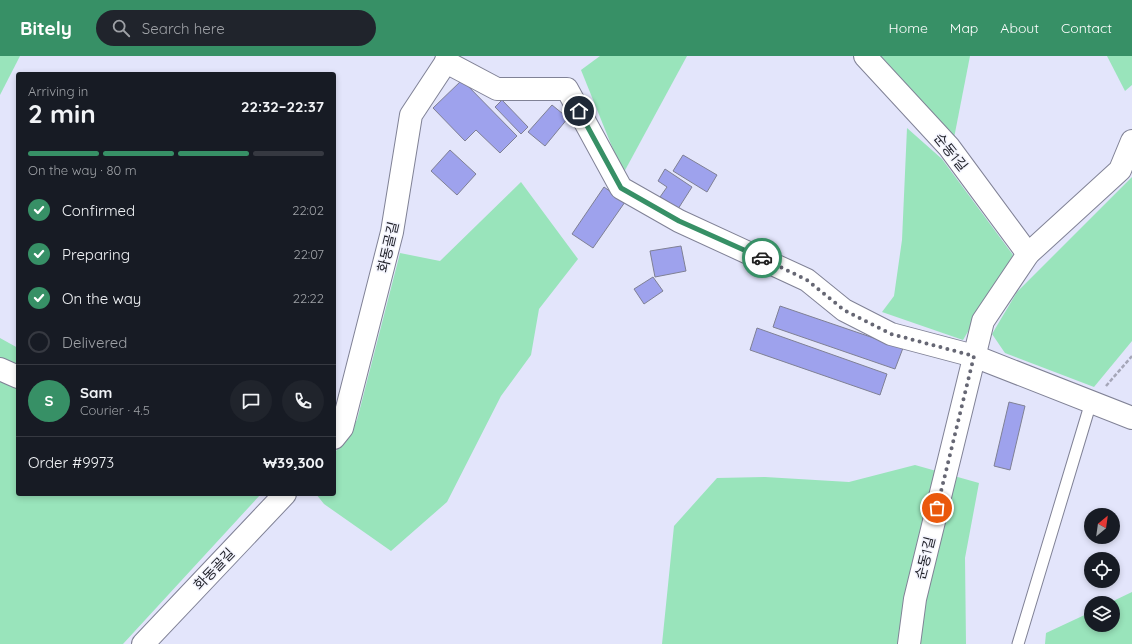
<!DOCTYPE html>
<html lang="en">
<head>
<meta charset="utf-8">
<style>
	:root { --surface:#171b24; --page:#20242c; --text:#f1f3f6; --muted:#9ea1a6; --line:#363941; --accent:#379066 }
	body { margin:0; font-family:Quicksand,"Noto Sans KR",sans-serif; background:var(--page); color:var(--text); height:100vh; display:flex; flex-direction:column; font-size:15px; white-space:nowrap }
	* { box-sizing:border-box; margin:0 }
	p { font-size:13px; color:var(--muted) }
	.icon { flex:none; width:22px; height:22px; fill:none; stroke:currentColor; stroke-width:2; stroke-linecap:round; stroke-linejoin:round }
	.map { position:relative; flex:1; overflow:hidden }
	.drawer { position:absolute; left:16px; top:16px; width:320px; height:424px; display:flex; flex-direction:column; background:var(--surface); border-radius:4px; box-shadow:0 2px 6px #0003 }
	.drawer>* { flex:none }
	.needle { width:26px; rotate:29deg }
	.controls { position:absolute; left:1084px; top:452px; display:grid; gap:8px }
	.controls a { display:grid; place-items:center; width:36px; height:36px; border-radius:50%; background:var(--surface); box-shadow:0 2px 6px #0003; font-size:20px }
	.pin { position:absolute; display:grid; place-items:center; width:34px; height:34px; color:#fff; margin:-17px; border:2px solid #fff; border-radius:50%; box-shadow:0 1px 4px #0007 }
	.courier { position:absolute; display:grid; place-items:center; width:40px; height:40px; margin:-20px; border:3px solid #379066; border-radius:50%; background:#fff; color:#222; box-shadow:0 1px 5px #0007 }
	.overview em { font-style:normal; font-weight:700 }
	.overview div { display:flex; flex-direction:column-reverse }
	.overview { display:flex; align-items:center; justify-content:space-between; height:68px; padding:0 12px }
	h1 { font-size:26px; font-weight:700; line-height:30px }
	.bar { display:grid; grid-template-columns:repeat(4,1fr); gap:6px 4px; align-content:center; height:48px; padding:0 12px }
	.bar i { height:5px; border-radius:3px; background:var(--line) }
	.bar .active { background:var(--accent) }
	.bar p { grid-column:span 4 }
	.line { display:flex; align-items:center; gap:10px; padding:0 12px; border-top:1px solid var(--line) }
	.line div { flex:1 }
	.round { display:grid; place-items:center; flex:none; width:42px; height:42px; border-radius:21px; background:var(--page) }
	ol { padding:0 12px; list-style:none }
	li { display:flex; align-items:center; gap:12px; height:44px }
	li p { margin-inline-start:auto }
	li .icon { padding:4px; border-radius:50%; background:var(--accent); color:#fff; stroke-width:4 }
	li:last-child { color:var(--muted) }
	li i { width:22px; height:22px; border:2px solid var(--line); border-radius:50% }
	header { display:flex; align-items:center; gap:24px; box-sizing:border-box; height:56px; padding:0 20px; background:var(--accent); color:#fff }
	header strong { font-size:19px }
	nav { display:flex; gap:22px; margin-inline-start:auto; font-size:14px }
	.search { width:280px; height:36px; background:var(--page); display:flex; align-items:center; gap:10px; box-sizing:border-box; padding:0 14px; border-radius:22px; color:var(--muted); font-size:15px }
	.map>svg:first-child { display:block }
</style>
</head>
<body>
<header>
<strong>Bitely</strong>
<div class="search"><svg class="icon" aria-label="search" viewBox="0 0 24 24"><circle cx="10" cy="10" r="6"/><path d="M15 15l6 6"/></svg>Search here</div>
<nav><a>Home</a><a>Map</a><a>About</a><a>Contact</a></nav>
</header>
<div class="map">
<svg width="1132" height="588" viewBox="0 0 1132 588">
	<rect width="100%" height="100%" fill="#e3e5fb"/>
	<g fill="#99e4bb">
		<polygon points="0,0 20,0 0,39"/>
		<polygon points="600,0 687,0 623,118 581,14"/>
		<polygon points="881,0 970,0 954,82"/>
		<polygon points="1107,0 1132,0 1132,29 1125,35"/>
		<polygon points="907,72 942,103 1013,199 963,284 882,256 894,240 902,184"/>
		<polygon points="1132,121 1132,285 1094,331 1005,297 992,278 1017,236"/>
		<polygon points="521,126 578,203 539,253 531,299 501,340 447,446 391,495 324,448 316,438 334,438 334,398 357,364 400,197 440,205"/>
		<polygon points="0,282 18,292 18,438 261,438 123,588 0,588"/>
		<polygon points="915,409 979,427 965,502 966,588 662,588 674,470 717,422 765,421 849,426"/>
		<polygon points="1132,536 1132,588 1045,588 1046,577 1091,556 1091,569 1113,569 1113,547 1109,547"/>
	</g>
	<g fill="#9ea2ed" stroke="#7f8094">
		<polygon points="462,24 517,80 500,97 476,74 465,85 433,52"/>
		<polygon points="502,44 528,71 521,78 495,51"/>
		<polygon points="552,49 568,62 545,90 528,76"/>
		<polygon points="450,94 476,118 457,139 431,115"/>
		<polygon points="683,99 717,119 707,136 673,115"/>
		<polygon points="665,113 692,131 678,153 660,141 667,131 658,125"/>
		<polygon points="604,131 625,146 593,192 572,178"/>
		<polygon points="681,190 686,215 655,221 650,195"/>
		<polygon points="653,221 663,235 644,248 634,233"/>
		<polygon points="780,250 903,292 895,313 773,271"/>
		<polygon points="757,272 887,318 880,339 750,294"/>
		<polygon points="1009,346 1025,350 1010,414 994,410"/>
	</g>
	<g fill="none" stroke-linecap="round" stroke-linejoin="round">
		<defs>
			<polyline id="service" points="1018,588 1091,346"/>
			<g id="minor">
				<polyline points="447,0 446,6 497,33 567,33 621,132 679,165 807,224 844,254 891,278 974,300 1132,362"/>
				<polyline points="865,0 949,91 1028,198"/>
				<polyline points="0,313 18,321"/>
				<polyline points="334,382 342,372 392,176 411,59 446,6"/>
				<polyline points="143,588 285,438"/>
				<polyline points="909,588 915,543 983,265 1028,198 1120,114 1132,85"/>
			</g>
		</defs>
		<use href="#service" stroke="#808296" stroke-width="13"/>
		<use href="#minor" stroke="#808296" stroke-width="24"/>
		<polyline stroke="#a5a6b8" stroke-width="2.5" stroke-dasharray="4 2" stroke-linecap="butt" points="1106,330 1132,300"/>
		<use href="#service" stroke="#fff" stroke-width="11"/>
		<use href="#minor" stroke="#fff" stroke-width="22"/>
	</g>
	<g fill="none" stroke-linecap="round" stroke-linejoin="round">
		<polyline stroke="#666774" stroke-width="4" stroke-dasharray="0 7.2" points="762,202 807,224 844,254 891,278 974,300 937,452"/>
		<polyline stroke="#379066" stroke-width="5" points="579,55 621,132 679,165 762,202"/>
	</g>
	<g text-anchor="middle" stroke-width="3" stroke-linejoin="round" paint-order="stroke">
		<g font-size="14" fill="#22232b" stroke="#f3f4fd">
			<text transform="translate(951 96) rotate(51)" y="5">순동1길</text>
			<text transform="translate(388 191) rotate(-77)" y="5">화동골길</text>
			<text transform="translate(925 502) rotate(-76)" y="5">순동1길</text>
			<text transform="translate(214 513) rotate(-46)" y="5">화동골길</text>
		</g>
	</g>
</svg>
<div class="controls">
<a><svg class="needle" viewBox="-14 -14 28 28"><path d="M0-13l5 13h-10z" fill="#e53935"/><path d="M0 13l5-13h-10z" fill="#9ea1a6"/></svg></a>
<a><svg class="icon" aria-label="locate" viewBox="0 0 24 24"><circle cx="12" cy="12" r="6"/><path d="M12 2v4M12 18v4M2 12h4M18 12h4"/></svg></a>
<a><svg class="icon" aria-label="layers" viewBox="0 0 24 24"><path d="M12 4l9 5-9 5-9-5zM3 14l9 5 9-5"/></svg></a>
</div>
<div class="pin" style="left:937px;top:452px;background:#ea580c"><svg class="icon" aria-label="bag" viewBox="0 0 24 24"><path d="M5 8h14l-1 12H6zM9 8a3 3 0 0 1 6 0"/></svg></div>
<div class="pin" style="left:579px;top:55px;background:#1f2937"><svg class="icon" aria-label="home" viewBox="0 0 24 24"><path d="M3 11l9-7 9 7M6 9v11h12V9"/></svg></div>
<div class="courier" style="left:762px;top:202px"><svg class="icon" aria-label="car" viewBox="0 0 24 24"><path d="M5 17H2v-5l4-1 3-4h7l3 4 3 1v5h-3M9 17h6M6 11h13"/><circle cx="7" cy="17" r="2"/><circle cx="17" cy="17" r="2"/></svg></div>
<section class="drawer">
<div class="overview"><div><h1>2 min</h1><p>Arriving in</p></div><em>22:32–22:37</em></div>
<div class="bar"><i class="active"></i><i class="active"></i><i class="active"></i><i></i><p>On the way · 80 m</p></div>
<ol>
<li><svg class="icon" aria-label="check" viewBox="0 0 24 24"><path d="M5 12l5 5 9-10"/></svg>Confirmed<p>22:02</p></li>
<li><svg class="icon" aria-label="check" viewBox="0 0 24 24"><path d="M5 12l5 5 9-10"/></svg>Preparing<p>22:07</p></li>
<li><svg class="icon" aria-label="check" viewBox="0 0 24 24"><path d="M5 12l5 5 9-10"/></svg>On the way<p>22:22</p></li>
<li><i></i>Delivered</li>
</ol>
<div class="line" style="height:72px"><b class="round" style="background:var(--accent);color:#fff">S</b><div><b>Sam</b><p>Courier · 4.5</p></div><a class="round"><svg class="icon" aria-label="chat" viewBox="0 0 24 24"><path d="M4 5h16v11H9l-5 4z"/></svg></a><a class="round"><svg class="icon" aria-label="phone" viewBox="0 0 24 24"><path d="M5 4h4l2 5-3 2q2 4 5 5l2-3 5 2v4C11 20 4 13 5 4z"/></svg></a></div>
<div class="line" style="height:52px"><div>Order #9973</div><b>₩39,300</b></div>
</section>
</div>
</body>
</html>
